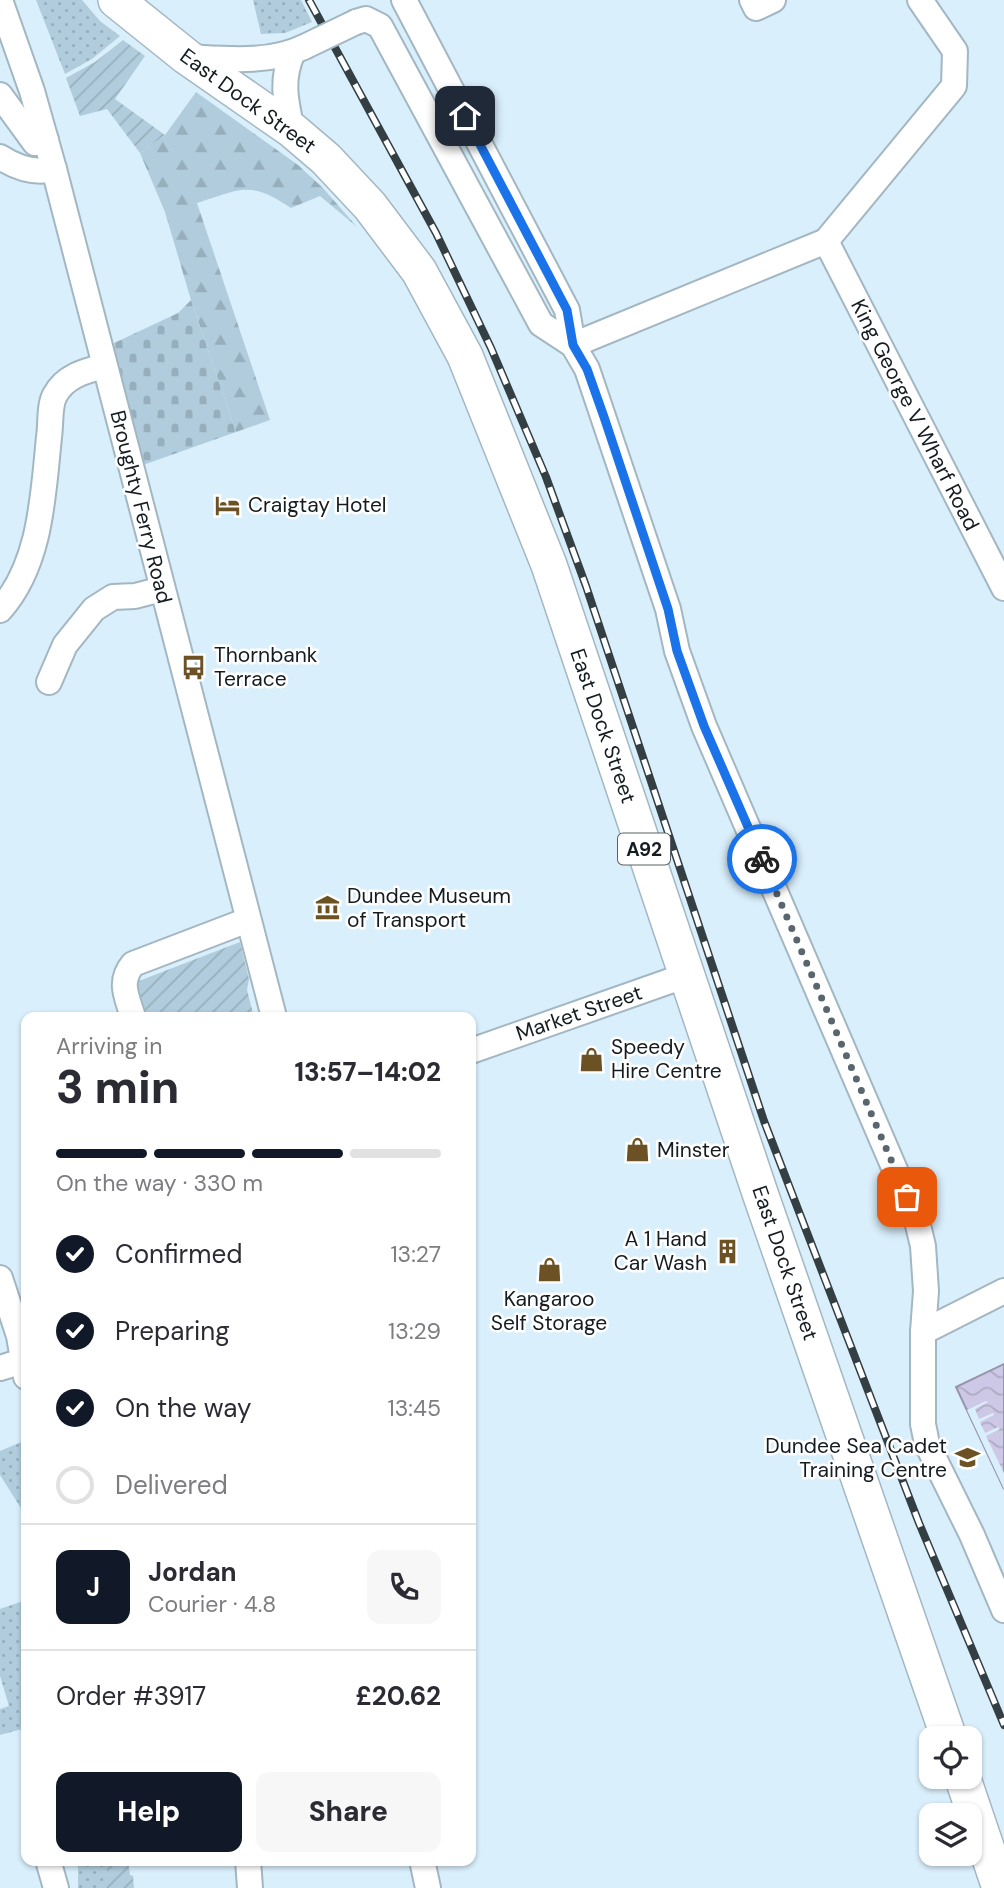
<!DOCTYPE html>
<html lang="en">
<head>
<meta charset="utf-8">
<style>
	:root { --surface:#fff; --page:#f7f7f7; --text:#2b2b33; --muted:#7c7c81; --line:#e1e1e2; --accent:#111827 }
	body { margin:0; font-family:"DM Sans",sans-serif; background:var(--page); color:var(--text); height:100vh; display:flex; flex-direction:column; font-size:26px; white-space:nowrap }
	* { box-sizing:border-box; margin:0 }
	p { font-size:23px; color:var(--muted) }
	.icon { flex:none; width:38px; height:38px; fill:none; stroke:currentColor; stroke-width:2; stroke-linecap:round; stroke-linejoin:round }
	.map { position:relative; flex:1; overflow:hidden }
	.details { position:absolute; left:21px; top:1012px; width:455px; height:854px; display:flex; flex-direction:column; background:var(--surface); border-radius:14px; box-shadow:0 2px 5px #0004 }
	.details>* { flex:none }
	.buttons { position:absolute; left:919px; top:1726px; display:grid; gap:14px }
	.buttons a { display:grid; place-items:center; width:63px; height:63px; border-radius:14px; background:var(--surface); box-shadow:0 2px 5px #0004; font-size:35px }
	.pin { position:absolute; display:grid; place-items:center; width:60px; height:60px; color:#fff; margin:-30px; border-radius:14px; box-shadow:0 4px 10px #0006 }
	.courier { position:absolute; display:grid; place-items:center; width:70px; height:70px; margin:-35px; border:5px solid #1a73e8; border-radius:50%; background:#fff; color:#222; box-shadow:0 2px 9px #0007 }
	.head em { font-style:normal; font-weight:800 }
	.head div { display:flex; flex-direction:column-reverse }
	.head { display:flex; align-items:center; justify-content:space-between; height:119px; padding:0 35px }
	h1 { font-size:46px; font-weight:800; line-height:52px }
	.bar { display:grid; grid-template-columns:repeat(4,1fr); gap:10px 7px; align-content:center; height:84px; padding:0 35px }
	.bar i { height:9px; border-radius:5px; background:var(--line) }
	.bar .selected { background:var(--accent) }
	.bar p { grid-column:span 4 }
	.line { display:flex; align-items:center; gap:18px; padding:0 35px; border-top:2px solid var(--line) }
	.line div { flex:1 }
	.round { display:grid; place-items:center; flex:none; width:74px; height:74px; border-radius:14px; background:var(--page) }
	ol { padding:0 35px; list-style:none }
	li { display:flex; align-items:center; gap:21px; height:77px }
	li p { margin-inline-start:auto }
	li .icon { padding:7px; border-radius:50%; background:var(--accent); color:#fff; stroke-width:4 }
	li:last-child { color:var(--muted) }
	li i { width:38px; height:38px; border:4px solid var(--line); border-radius:50% }
	.primary-button { display:flex; gap:14px; margin-top:auto; padding:14px 35px }
	.primary-button a { flex:1; height:80px; border-radius:14px; background:var(--accent); color:#fff; font-size:28px; font-weight:800; line-height:80px; text-align:center }
	.primary-button a+a { background:var(--page); color:var(--text) }
	.map>svg:first-child { display:block }
</style>
</head>
<body>
<div class="map">
<svg width="1004" height="1888" viewBox="0 0 1004 1888">
	<defs>
		<pattern id="grass-dots" width="8" height="8" patternUnits="userSpaceOnUse" patternTransform="scale(1.75)"><rect width="8" height="8" fill="#b1cddd"/><path d="M2 2h.1M6 6h.1" fill="none" stroke="#97afbd" stroke-width="1.8" stroke-linecap="round"/></pattern>
		<pattern id="forest-firs" width="22" height="20" patternUnits="userSpaceOnUse" patternTransform="scale(1.75)"><rect width="22" height="20" fill="#b1cddd"/><path d="M5 1l3.5 6h-7zM16 11l3.5 6h-7z" fill="#97afbd"/></pattern>
		<pattern id="cemetery-stones" width="16" height="16" patternUnits="userSpaceOnUse" patternTransform="scale(1.75)"><rect width="16" height="16" fill="#b1cddd"/><path d="M2 7V4a2 2 0 0 1 4 0v3zM10 15v-3a2 2 0 0 1 4 0v3z" fill="#97afbd"/></pattern>
		<pattern id="garden-furrows" width="10" height="10" patternUnits="userSpaceOnUse" patternTransform="scale(1.75)"><rect width="10" height="10" fill="#b1cddd"/><path d="M-1 1l2-2M0 10L10 0M9 11l2-2" fill="none" stroke="#97afbd"/></pattern>
		<pattern id="water-waves" width="16" height="10" patternUnits="userSpaceOnUse" patternTransform="scale(1.75)"><rect width="16" height="10" fill="#cdc8e6"/><path d="M0 5q4-4 8 0t8 0" fill="none" stroke="#afabc5"/></pattern>
	</defs>
	<rect width="100%" height="100%" fill="#d9effb"/>
	<g fill="url(#grass-dots)">
		<polygon points="36,0 82,0 100,21 120,36 92,59 65,74"/>
		<polygon points="253,0 301,0 312,22 285,33 261,34"/>
		<polygon points="26,1440 26,1516 0,1475 0,1451"/>
		<polygon points="26,1600 26,1728 0,1735 0,1709 9,1706 0,1676 0,1609"/>
		<rect x="78" y="1860" width="29" height="28"/>
	</g>
	<path fill="url(#forest-firs)" d="M196,92L298,165L323,188L357,227L320,196L291,208C249,180 242,189 197,203L270,420L236,432L191,300L165,212L140,153L165,135Z"/>
	<polygon fill="url(#cemetery-stones)" points="191,300 236,432 143,465 112,344 178,313"/>
	<g fill="url(#garden-furrows)">
		<polygon points="123,40 145,56 115,99 165,135 140,153 107,109 80,116 66,78 95,62"/>
		<polygon points="240,942 249,979 247,990 254,1017 141,1017 131,984"/>
		<polygon points="107,1860 128,1860 130,1875 133,1876 134,1888 107,1888"/>
	</g>
	<polygon fill="url(#water-waves)" stroke="#9694ab" stroke-width="2" points="1004,1364 1004,1489 956,1387"/>
	<polygon fill="#d9effb" points="986,1401 988,1402 975,1409 979,1419 993,1413 994,1415 980,1422 985,1433 998,1427 1000,1429 986,1436 1004,1473 1004,1489 967,1410"/>
	<g fill="none" stroke-linecap="round" stroke-linejoin="round">
		<defs>
			<g id="minor">
				<polyline points="0,0 32,91 54,169 274,1017"/>
				<polyline points="404,0 567,310 573,345"/>
				<polyline points="752,0 756,8 773,0"/>
				<polyline points="356,22 366,19 380,26 541,324 573,345 587,369 668,609 677,651 704,726 917,1221 923,1246 926,1291 923,1332 923,1424 927,1444 972,1535 1004,1610"/>
				<path d="M188,57C225,59 269,64 304,47"/>
				<polyline points="0,95 35,143 46,140"/>
				<path d="M292,130C286,102 280,80 293,52"/>
				<path d="M0,157C17,168 35,174 54,169"/>
				<polyline points="826,241 954,86 955,51 920,0"/>
				<polyline points="573,345 826,241 1004,588"/>
				<path d="M0,610C41,564 43,496 49,437C51,425 49,405 55,395C65,376 85,371 104,366"/>
				<polyline points="49,682 65,645 94,609 113,597 135,596 162,589"/>
				<path d="M133,1017C127,997 118,982 133,964L248,920"/>
				<polyline points="471,1051 687,975"/>
				<polyline points="0,1278 19,1336 26,1377"/>
				<polyline points="923,1332 1004,1291"/>
				<polyline points="0,1368 26,1360"/>
				<polyline points="48,1860 56,1888"/>
				<polyline points="248,1860 250,1888"/>
				<polyline points="422,1860 428,1888"/>
			</g>
			<g id="highway">
				<polyline points="116,0 187,57 292,130 326,159 370,206 419,271 465,356 549,565 760,1193 949,1738"/>
				<polyline points="962,1776 1000,1888"/>
			</g>
		</defs>
		<use href="#minor" stroke="#a3b7c3" stroke-width="28"/>
		<use href="#highway" stroke="#a3b7c3" stroke-width="38"/>
		<use href="#minor" stroke="#fff" stroke-width="24"/>
		<use href="#highway" stroke="#fff" stroke-width="35"/>
		<defs>
			<polyline id="rail" points="309,0 436,233 491,348 546,477 586,586 764,1121 919,1523 1004,1725"/>
		</defs>
		<use href="#rail" stroke="#343f44" stroke-width="8"/>
		<use href="#rail" stroke="#fff" stroke-width="5" stroke-dasharray="16" stroke-linecap="butt"/>
		<defs>
			<polyline id="minor-bridge" points="304,47 356,22"/>
		</defs>
		<use href="#minor-bridge" stroke="#a3b7c3" stroke-width="28" stroke-linecap="butt"/>
		<use href="#minor-bridge" stroke="#fff" stroke-width="24"/>
	</g>
	<g fill="none" stroke-linecap="round" stroke-linejoin="round">
		<polyline stroke="#59666d" stroke-width="7" stroke-dasharray="0 12.6" points="762,859 907,1197"/>
		<polyline stroke="#1a73e8" stroke-width="9" points="465,116 567,310 573,345 587,369 604,417 668,609 677,651 704,726 762,859"/>
	</g>
	<defs>
		<symbol id="hotel-bare" viewBox="-9 -9 18 18"><path d="M-6-4.5h1.5V1H6V5H4.5V3h-9V5H-6ZM-4 0a1.8 1.8 0 1 1 3.6 0ZM.5 0V-2.5h3Q6-2.5 6 0Z" fill="#6b5123" stroke="#fff" stroke-width="2.5" paint-order="stroke"/></symbol>
		<symbol id="bus-bare" viewBox="-9 -9 18 18"><path d="M-5-6H5V4H4V6H2V4H-2V6H-4V4H-5ZM-3.5-4V0h7V-4ZM-3.5 1.2v1.5H-2V1.2ZM2 1.2v1.5H3.5V1.2Z" fill="#6b5123" stroke="#fff" stroke-width="2.5" paint-order="stroke"/></symbol>
		<symbol id="museum-bare" viewBox="-9 -9 18 18"><path d="M0-6L6-3V-2H-6V-3ZM-5-1h2V3h-2ZM-1-1h2V3h-2ZM3-1h2V3H3ZM-6 4H6V6H-6Z" fill="#6b5123" stroke="#fff" stroke-width="2.5" paint-order="stroke"/></symbol>
		<symbol id="shop-bare" viewBox="-9 -9 18 18"><path d="M-5-2.5h2.3a2.7 3.5 0 0 1 5.4 0H5L5.5 6h-11ZM-1.5-2.5h3a1.5 2.3 0 0 0-3 0Z" fill="#6b5123" stroke="#fff" stroke-width="2.5" paint-order="stroke"/></symbol>
		<symbol id="building-bare" viewBox="-9 -9 18 18"><path d="M-4-6H4V6H1V3H-1V6H-4ZM-2.5-4.3h1.7v1.8h-1.7ZM.8-4.3h1.7v1.8H.8ZM-2.5-1h1.7V.8h-1.7ZM.8-1h1.7V.8H.8Z" fill="#6b5123" stroke="#fff" stroke-width="2.5" paint-order="stroke"/></symbol>
		<symbol id="university-bare" viewBox="-9 -9 18 18"><path d="M0-5L7-2L0 1L-7-2ZM-4 1L0 2.5L4 1V4Q0 6-4 4Z" fill="#6b5123" stroke="#fff" stroke-width="2.5" paint-order="stroke"/></symbol>
	</defs>
	<g fill-rule="evenodd">
		<use href="#hotel-bare" x="210" y="488" width="35" height="35"/>
		<use href="#bus-bare" x="176" y="650" width="35" height="35"/>
		<use href="#museum-bare" x="310" y="890" width="35" height="35"/>
		<use href="#shop-bare" x="574" y="1042" width="35" height="35"/>
		<use href="#shop-bare" x="620" y="1132" width="35" height="35"/>
		<use href="#building-bare" x="710" y="1234" width="35" height="35"/>
		<use href="#shop-bare" x="532" y="1252" width="35" height="35"/>
		<use href="#university-bare" x="950" y="1440" width="35" height="35"/>
	</g>
	<g text-anchor="middle" stroke-width="5" stroke-linejoin="round" paint-order="stroke">
		<rect fill="#fff" stroke="#5a6063" stroke-width="2" x="618" y="833.5" width="52" height="31" rx="5"/>
		<g font-size="19" font-weight="bold" fill="#141c20">
			<text x="644" y="856">A92</text>
		</g>
		<g font-size="21" fill="#141c20" stroke="#fff">
			<text transform="translate(248 101) rotate(36)" y="7">East Dock Street</text>
			<text transform="translate(915 415) rotate(63)" y="7">King George V Wharf Road</text>
			<text transform="translate(141 507) rotate(76)" y="7">Broughty Ferry Road</text>
			<text transform="translate(603 726) rotate(71)" y="7">East Dock Street</text>
			<text transform="translate(579 1013) rotate(-19)" y="7">Market Street</text>
			<text transform="translate(785 1263) rotate(71)" y="7">East Dock Street</text>
		</g>
		<g font-size="21" fill="#141c20" stroke="#fff" text-anchor="start">
			<text x="248" y="512">Craigtay Hotel</text>
			<text x="214" y="662">Thornbank<tspan x="214" dy="24">Terrace</tspan></text>
			<text x="347" y="903">Dundee Museum<tspan x="347" dy="24">of Transport</tspan></text>
			<text x="611" y="1054">Speedy<tspan x="611" dy="24">Hire Centre</tspan></text>
			<text x="657" y="1157">Minster</text>
			<text x="707" y="1246" text-anchor="end">A 1 Hand<tspan x="707" dy="24">Car Wash</tspan></text>
			<text x="549" y="1306" text-anchor="middle">Kangaroo<tspan x="549" dy="24">Self Storage</tspan></text>
			<text x="947" y="1453" text-anchor="end">Dundee Sea Cadet<tspan x="947" dy="24">Training Centre</tspan></text>
		</g>
	</g>
</svg>
<div class="buttons">
<a><svg class="icon" aria-label="locate" viewBox="0 0 24 24"><circle cx="12" cy="12" r="6"/><path d="M12 2v4M12 18v4M2 12h4M18 12h4"/></svg></a>
<a><svg class="icon" aria-label="layers" viewBox="0 0 24 24"><path d="M12 4l9 5-9 5-9-5zM3 14l9 5 9-5"/></svg></a>
</div>
<div class="pin" style="left:907px;top:1197px;background:#ea580c"><svg class="icon" aria-label="bag" viewBox="0 0 24 24"><path d="M5 8h14l-1 12H6zM9 8a3 3 0 0 1 6 0"/></svg></div>
<div class="pin" style="left:465px;top:116px;background:#1f2937"><svg class="icon" aria-label="home" viewBox="0 0 24 24"><path d="M3 11l9-7 9 7M6 9v11h12V9"/></svg></div>
<div class="courier" style="left:762px;top:859px"><svg class="icon" aria-label="bike" viewBox="0 0 24 24"><circle cx="6" cy="16" r="4"/><circle cx="18" cy="16" r="4"/><path d="M6 16l4-8h5l3 8M10 8l3 8H6M13 5h3"/></svg></div>
<section class="details">
<div class="head"><div><h1>3 min</h1><p>Arriving in</p></div><em>13:57–14:02</em></div>
<div class="bar"><i class="selected"></i><i class="selected"></i><i class="selected"></i><i></i><p>On the way · 330 m</p></div>
<ol>
<li><svg class="icon" aria-label="check" viewBox="0 0 24 24"><path d="M5 12l5 5 9-10"/></svg>Confirmed<p>13:27</p></li>
<li><svg class="icon" aria-label="check" viewBox="0 0 24 24"><path d="M5 12l5 5 9-10"/></svg>Preparing<p>13:29</p></li>
<li><svg class="icon" aria-label="check" viewBox="0 0 24 24"><path d="M5 12l5 5 9-10"/></svg>On the way<p>13:45</p></li>
<li><i></i>Delivered</li>
</ol>
<div class="line" style="height:126px"><b class="round" style="background:var(--accent);color:#fff">J</b><div><b>Jordan</b><p>Courier · 4.8</p></div><a class="round"><svg class="icon" aria-label="phone" viewBox="0 0 24 24"><path d="M5 4h4l2 5-3 2q2 4 5 5l2-3 5 2v4C11 20 4 13 5 4z"/></svg></a></div>
<div class="line" style="height:91px"><div>Order #3917</div><b>£20.62</b></div>
<div class="primary-button"><a>Help</a><a>Share</a></div>
</section>
</div>
</body>
</html>
